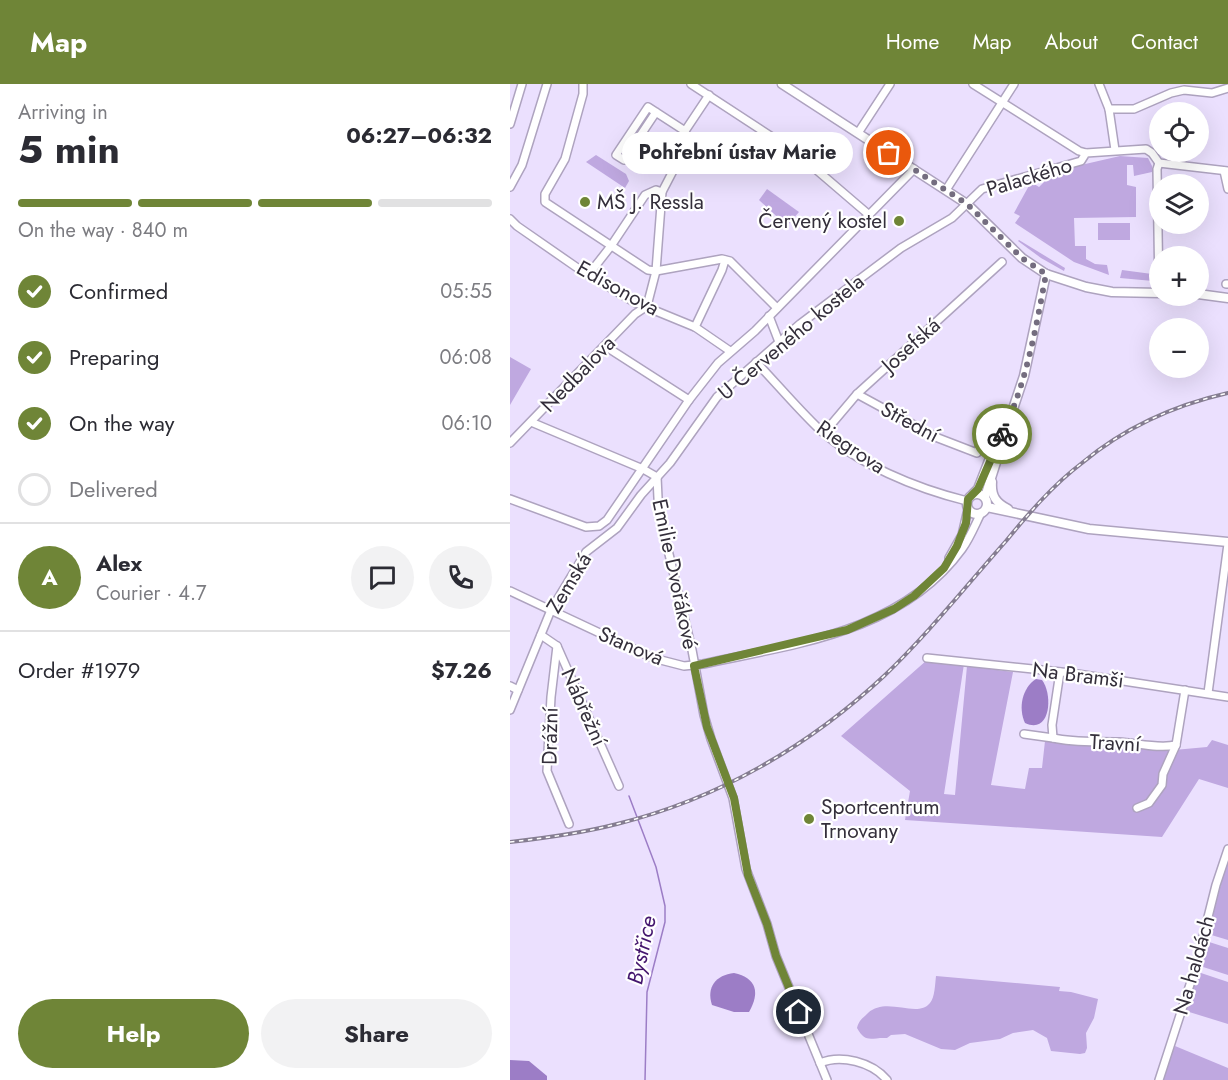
<!DOCTYPE html>
<html lang="en">
<head>
<meta charset="utf-8">
<style>
	:root { --surface:#fff; --page:#f2f2f3; --text:#2b2b33; --muted:#7c7c81; --line:#e1e1e2; --accent:#6f8537 }
	body { margin:0; font-family:Jost,sans-serif; background:var(--page); color:var(--text); height:100vh; display:flex; flex-direction:column; font-size:22px; white-space:nowrap }
	* { box-sizing:border-box; margin:0 }
	p { font-size:20px; color:var(--muted) }
	.icon { flex:none; width:33px; height:33px; fill:none; stroke:currentColor; stroke-width:2; stroke-linecap:round; stroke-linejoin:round }
	.map { position:relative; flex:1; overflow:hidden }
	.drawer { display:flex; flex-direction:column; background:var(--surface); width:510px }
	.drawer>* { flex:none }
	.controls { position:absolute; left:639px; top:18px; display:grid; gap:12px }
	.controls a { display:grid; place-items:center; width:60px; height:60px; border-radius:50%; background:var(--surface); box-shadow:0 6px 24px #0002; font-size:30px }
	.pin { position:absolute; display:grid; place-items:center; width:51px; height:51px; color:#fff; margin:-26px; border:3px solid #fff; border-radius:50%; box-shadow:0 2px 6px #0007 }
	.courier { position:absolute; display:grid; place-items:center; width:60px; height:60px; margin:-30px; border:4px solid #6f8537; border-radius:50%; background:#fff; color:#222; box-shadow:0 2px 8px #0007 }
	.bubble { position:absolute; height:42px; border-radius:21px; background:var(--surface); box-shadow:0 6px 24px #0002; font-size:20px; font-weight:700; line-height:42px; text-align:center }
	.summary em { font-style:normal; font-weight:700 }
	.summary div { display:flex; flex-direction:column-reverse }
	.summary { display:flex; align-items:center; justify-content:space-between; height:102px; padding:0 18px }
	h1 { font-size:39px; font-weight:700; line-height:45px }
	.bar { display:grid; grid-template-columns:repeat(4,1fr); gap:9px 6px; align-content:center; height:72px; padding:0 18px }
	.bar i { height:8px; border-radius:4px; background:var(--line) }
	.bar .active { background:var(--accent) }
	.bar p { grid-column:span 4 }
	.line { display:flex; align-items:center; gap:15px; padding:0 18px; border-top:2px solid var(--line) }
	.line div { flex:1 }
	.round { display:grid; place-items:center; flex:none; width:63px; height:63px; border-radius:32px; background:var(--page) }
	ol { padding:0 18px; list-style:none }
	li { display:flex; align-items:center; gap:18px; height:66px }
	li p { margin-inline-start:auto }
	li .icon { padding:6px; border-radius:50%; background:var(--accent); color:#fff; stroke-width:4 }
	li:last-child { color:var(--muted) }
	li i { width:33px; height:33px; border:3px solid var(--line); border-radius:50% }
	.primary-button { display:flex; gap:12px; margin-top:auto; padding:12px 18px }
	.primary-button a { flex:1; height:69px; border-radius:36px; background:var(--accent); color:#fff; font-size:24px; font-weight:700; line-height:69px; text-align:center }
	.primary-button a+a { background:var(--page); color:var(--text) }
	header { display:flex; align-items:center; gap:36px; box-sizing:border-box; height:84px; padding:0 30px; background:var(--accent); color:#fff }
	header strong { font-size:28px }
	nav { display:flex; gap:33px; margin-inline-start:auto; font-size:21px }
	main { display:flex; flex:1; min-height:0 }
	.map>svg:first-child { display:block }
</style>
</head>
<body>
<header>
<strong>Map</strong>
<nav><a>Home</a><a>Map</a><a>About</a><a>Contact</a></nav>
</header>
<main>
<section class="drawer">
<div class="summary"><div><h1>5 min</h1><p>Arriving in</p></div><em>06:27–06:32</em></div>
<div class="bar"><i class="active"></i><i class="active"></i><i class="active"></i><i></i><p>On the way · 840 m</p></div>
<ol>
<li><svg class="icon" aria-label="check" viewBox="0 0 24 24"><path d="M5 12l5 5 9-10"/></svg>Confirmed<p>05:55</p></li>
<li><svg class="icon" aria-label="check" viewBox="0 0 24 24"><path d="M5 12l5 5 9-10"/></svg>Preparing<p>06:08</p></li>
<li><svg class="icon" aria-label="check" viewBox="0 0 24 24"><path d="M5 12l5 5 9-10"/></svg>On the way<p>06:10</p></li>
<li><i></i>Delivered</li>
</ol>
<div class="line" style="height:108px"><b class="round" style="background:var(--accent);color:#fff">A</b><div><b>Alex</b><p>Courier · 4.7</p></div><a class="round"><svg class="icon" aria-label="chat" viewBox="0 0 24 24"><path d="M4 5h16v11H9l-5 4z"/></svg></a><a class="round"><svg class="icon" aria-label="phone" viewBox="0 0 24 24"><path d="M5 4h4l2 5-3 2q2 4 5 5l2-3 5 2v4C11 20 4 13 5 4z"/></svg></a></div>
<div class="line" style="height:78px"><div>Order #1979</div><b>$7.26</b></div>
<div class="primary-button"><a>Help</a><a>Share</a></div>
</section>
<div class="map">
<svg width="718" height="996" viewBox="0 0 718 996">
	<rect width="100%" height="100%" fill="#ebe0fe"/>
	<g fill="#bfa8e0">
		<polygon points="86,71 116,90 119,97 115,104 76,78"/>
		<polygon points="610,72 638,74 642,82 642,88 624,92 623,81 617,81 617,101 626,103 626,133 564,134 565,162 576,162 576,175 585,180 597,181 599,191 564,178 505,139 510,132 504,129 521,98 529,103 534,98 532,90"/>
		<polygon points="257,105 289,128 277,142 249,116"/>
		<rect x="588" y="139" width="32" height="17"/>
		<polygon points="509,156 555,184 554,187 531,174 508,157"/>
		<polygon points="643,180 643,197 610,194 612,186 642,190"/>
		<polygon points="0,273 21,285 0,321"/>
		<polygon points="417,576 454,580 434,710 445,711 457,582 503,588 481,701 515,705 519,684 532,684 535,657 610,661 653,667 697,663 702,656 718,661 718,704 689,695 652,753 395,736 400,707 331,652"/>
		<polygon points="718,773 718,856 698,850"/>
		<polygon points="696,857 718,864 718,891 690,882"/>
		<polygon points="688,888 718,898 718,940 676,927"/>
		<path d="M426,892L550,903L549,907L561,908L588,915L584,934L576,949L577,964L575,969L570,970L541,967L537,954L523,946L503,949L490,955L460,959L445,966L431,965L395,950L381,951L377,954C361,953 356,960 347,944C349,936 353,934 358,929C377,912 407,935 420,919C425,913 425,900 426,892Z"/>
		<polygon points="665,962 718,984 718,996 652,996"/>
	</g>
	<g fill="#9c7dc6">
		<path d="M526,595L532,596C543,610 541,651 515,639C508,624 512,604 526,595Z"/>
		<path d="M224,889C247,894 250,909 239,928H224L202,921C196,903 206,891 224,889Z"/>
		<polygon points="0,976 19,977 37,992 37,996 0,996"/>
	</g>
	<g fill="none" stroke-linecap="round" stroke-linejoin="round">
		<polyline stroke="#9c7dc6" stroke-width="1.5" points="119,712 146,783 155,822 155,838 137,908 135,996"/>
		<defs>
			<g id="minor">
				<polyline points="73,0 73,10 55,75 35,110 35,118 138,186 146,187 212,175 220,177 267,224"/>
				<polyline points="181,0 288,70 358,130"/>
				<polyline points="463,0 569,67 576,69"/>
				<polyline points="589,0 599,25 605,66"/>
				<polyline points="599,25 624,25 661,9 674,6 702,9 718,4"/>
				<polyline points="146,28 114,76 106,71 138,23 175,47"/>
				<polyline points="0,40 12,0"/>
				<polyline points="348,49 380,0"/>
				<polyline points="649,79 647,85 649,209"/>
				<polyline points="714,87 718,105"/>
				<polyline points="0,103 12,81 37,0"/>
				<polyline points="436,106 504,0"/>
				<polyline points="0,135 7,142 69,185 124,218 185,243 220,267"/>
				<polyline points="79,190 101,162 135,111 146,106 152,108"/>
				<polyline points="716,200 718,200"/>
				<polyline points="137,222 146,187 152,108 176,62 175,47 199,11"/>
				<polyline points="259,232 269,258"/>
				<polyline points="185,243 212,186 215,176"/>
				<polyline points="95,262 179,316"/>
				<path d="M246,278C267,300 287,324 309,345C349,381 405,404 457,417"/>
				<polyline points="347,310 428,354 467,369 475,350"/>
				<polyline points="21,338 133,385 147,393"/>
				<polyline points="314,349 347,310 492,178"/>
				<polyline points="0,359 125,230 137,222"/>
				<polyline points="147,393 148,414 152,441 182,566 194,631 201,655 223,714 236,785 257,840 266,872 317,996"/>
				<polyline points="0,415 76,443 89,442 97,436 179,316 208,279 245,247 404,85"/>
				<polyline points="439,474 452,451 458,425"/>
				<path d="M0,507L143,574L174,582L193,580C285,560 392,548 452,465C460,454 465,441 471,429"/>
				<polyline points="31,551 47,562 109,702"/>
				<polyline points="47,562 41,613 37,687 59,740"/>
				<polyline points="417,574 561,589 718,613"/>
				<path d="M550,588L542,641L543,654C565,659 587,657 609,658C627,659 648,665 666,661"/>
				<polyline points="0,602 8,606"/>
				<polyline points="698,609 718,460"/>
				<polyline points="0,626 41,526 76,468 107,444 131,411 160,379 207,313 290,240 391,164 442,134 472,105 571,77 576,69 636,65 642,69 649,79 718,87"/>
				<polyline points="514,650 543,654"/>
				<polyline points="627,724 639,719 652,701 653,690 666,661 675,606"/>
				<path d="M310,979C331,970 362,978 377,996"/>
				<polyline points="649,996 685,885 706,801 718,765"/>
			</g>
			<g id="major">
				<polyline points="272,0 457,120 512,174 536,190 576,203 602,208 650,209"/>
				<polyline points="688,210 718,214"/>
				<polyline points="499,337 514,292 536,190"/>
				<path d="M482,398C481,412 486,419 498,425"/>
				<circle cx="467" cy="420" r="10"/>
				<polyline points="463,410 468,405 482,369 499,337 475,413"/>
				<polyline points="477,423 579,445 718,458"/>
			</g>
		</defs>
		<use href="#minor" stroke="#aea3bf" stroke-width="10"/>
		<use href="#major" stroke="#aea3bf" stroke-width="11"/>
		<use href="#minor" stroke="#fff" stroke-width="7"/>
		<use href="#major" stroke="#fff" stroke-width="8"/>
		<defs>
			<path id="rail" d="M0,758C36,754 72,749 107,740C208,715 299,662 374,592C418,550 456,502 496,457C519,429 543,401 572,379C614,344 665,321 718,309"/>
		</defs>
		<use href="#rail" stroke="#857d91" stroke-width="4"/>
		<use href="#rail" stroke="#fff" stroke-width="1.5" stroke-dasharray="4.5" stroke-linecap="butt"/>
	</g>
	<g fill="none" stroke-linecap="round" stroke-linejoin="round">
		<path stroke="#746d7f" stroke-width="6" stroke-dasharray="0 10.8" d="M379,69L457,120L512,174L536,190C526,244 516,301 492,350"/>
		<polyline stroke="#6f8537" stroke-width="8" points="289,928 266,872 257,840 238,791 224,714 197,643 184,582 337,546 384,525 404,512 434,484 447,462 456,439 458,415 468,405 492,350"/>
	</g>
	<g fill="#6f8537" stroke="#fff" stroke-width="2">
		<circle cx="75" cy="118" r="6"/>
		<circle cx="389" cy="137" r="6"/>
		<circle cx="299" cy="735" r="6"/>
	</g>
	<g text-anchor="middle" stroke-width="4.5" stroke-linejoin="round" paint-order="stroke">
		<g font-size="21" fill="#342f3b" stroke="#fff">
			<text transform="translate(519 93) rotate(-17)" y="7">Palackého</text>
			<text transform="translate(108 204) rotate(29)" y="7">Edisonova</text>
			<text transform="translate(281 253) rotate(-40)" y="7">U Červeného kostela</text>
			<text transform="translate(401 261) rotate(-42)" y="7">Josefská</text>
			<text transform="translate(68 290) rotate(-46)" y="7">Nedbalova</text>
			<text transform="translate(400 338) rotate(28)" y="7">Střední</text>
			<text transform="translate(341 363) rotate(34)" y="7">Riegrova</text>
			<text transform="translate(165 490) rotate(78)" y="7">Emilie Dvořákové</text>
			<text transform="translate(59 499) rotate(-59)" y="7">Zemská</text>
			<text transform="translate(121 562) rotate(23)" y="7">Stanová</text>
			<text transform="translate(568 591) rotate(7)" y="7">Na Bramši</text>
			<text transform="translate(74 623) rotate(66)" y="7">Nábřežní</text>
			<text transform="translate(40 652) rotate(-89)" y="7">Drážní</text>
			<text transform="translate(605 659) rotate(3)" y="7">Travní</text>
			<text transform="translate(684 881) rotate(-74)" y="7">Na haldách</text>
		</g>
		<g font-size="21" fill="#342f3b" stroke="#fff" text-anchor="start">
			<text x="87" y="125">MŠ J. Ressla</text>
			<text x="377" y="144" text-anchor="end">Červený kostel</text>
			<text x="311" y="730">Sportcentrum<tspan x="311" dy="24">Trnovany</tspan></text>
		</g>
		<g font-size="22" font-style="italic" fill="#44166e" stroke="#fff">
			<text transform="translate(131 866) rotate(-78)" y="8">Bystřice</text>
		</g>
	</g>
</svg>
<div class="controls">
<a><svg class="icon" aria-label="locate" viewBox="0 0 24 24"><circle cx="12" cy="12" r="6"/><path d="M12 2v4M12 18v4M2 12h4M18 12h4"/></svg></a>
<a><svg class="icon" aria-label="layers" viewBox="0 0 24 24"><path d="M12 4l9 5-9 5-9-5zM3 14l9 5 9-5"/></svg></a>
<a>+</a>
<a>−</a>
</div>
<div class="pin" style="left:379px;top:69px;background:#ea580c"><svg class="icon" aria-label="bag" viewBox="0 0 24 24"><path d="M5 8h14l-1 12H6zM9 8a3 3 0 0 1 6 0"/></svg></div>
<div class="pin" style="left:289px;top:928px;background:#1f2937"><svg class="icon" aria-label="home" viewBox="0 0 24 24"><path d="M3 11l9-7 9 7M6 9v11h12V9"/></svg></div>
<div class="courier" style="left:492px;top:350px"><svg class="icon" aria-label="bike" viewBox="0 0 24 24"><circle cx="6" cy="16" r="4"/><circle cx="18" cy="16" r="4"/><path d="M6 16l4-8h5l3 8M10 8l3 8H6M13 5h3"/></svg></div>
<div class="bubble" style="left:112px;top:48px;width:231px">Pohřební ústav Marie</div>
</div>
</main>
</body>
</html>
